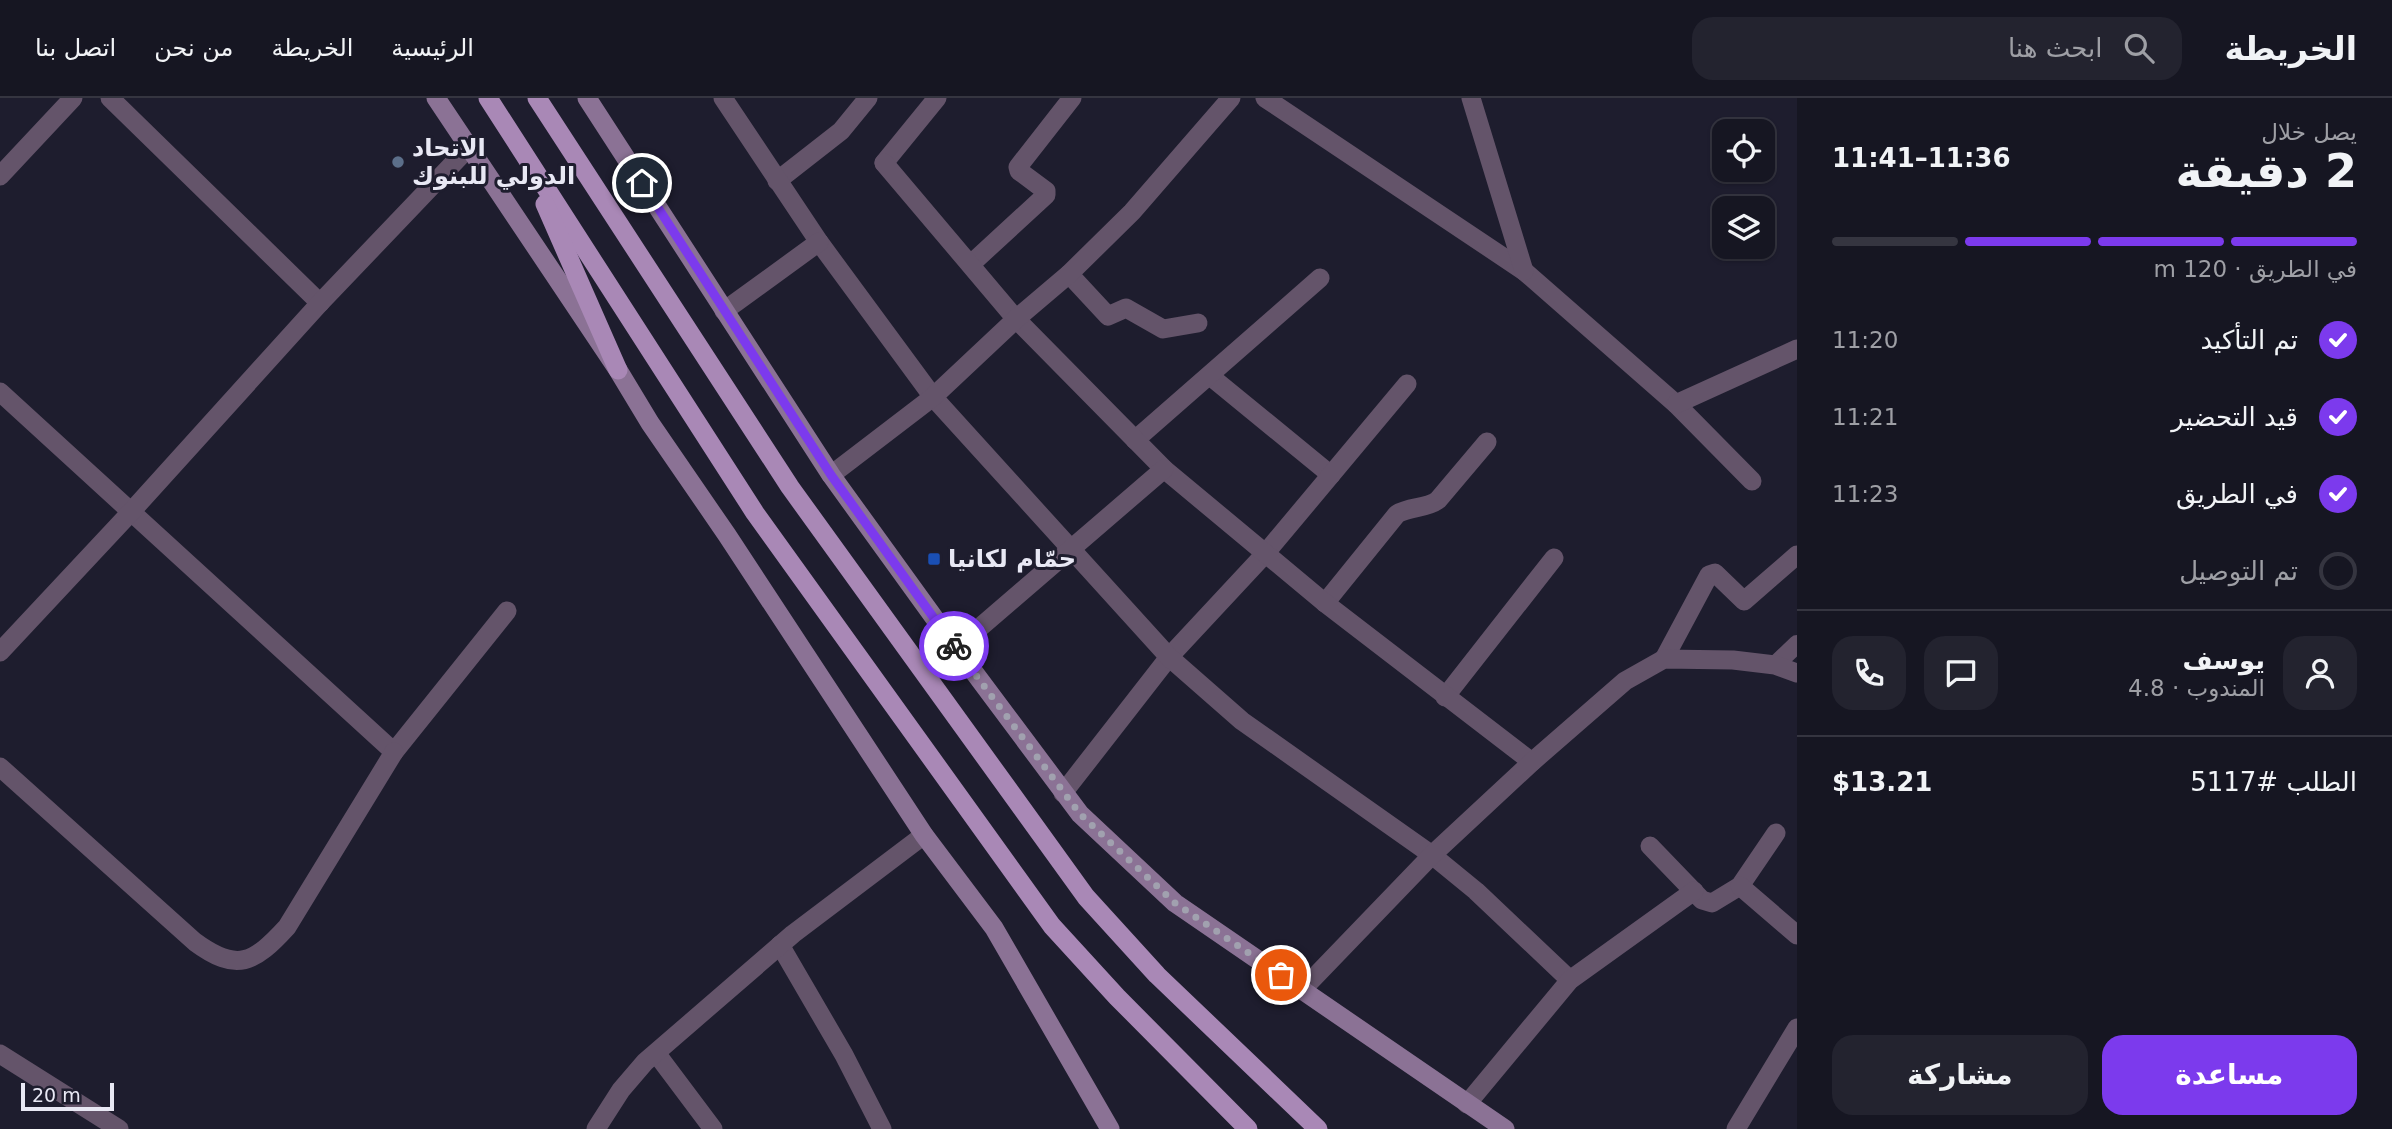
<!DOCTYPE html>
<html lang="ar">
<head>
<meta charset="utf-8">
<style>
	:root { --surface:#161622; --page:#23232f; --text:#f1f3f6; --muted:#9e9fa5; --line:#353540; --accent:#7c3aed }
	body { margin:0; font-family:"DejaVu Sans",Vazirmatn,sans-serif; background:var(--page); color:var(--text); direction:rtl; height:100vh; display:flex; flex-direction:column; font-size:26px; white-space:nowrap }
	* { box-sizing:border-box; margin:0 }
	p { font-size:23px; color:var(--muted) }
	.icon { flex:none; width:38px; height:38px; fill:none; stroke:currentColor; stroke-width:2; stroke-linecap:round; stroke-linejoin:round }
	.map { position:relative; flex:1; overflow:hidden; direction:ltr }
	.sheet { display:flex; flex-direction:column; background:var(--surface); width:595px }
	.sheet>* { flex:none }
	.fabs { position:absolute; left:1712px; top:21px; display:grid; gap:14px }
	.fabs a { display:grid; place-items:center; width:63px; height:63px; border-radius:14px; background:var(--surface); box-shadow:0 2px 5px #0004,0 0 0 2px var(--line); font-size:35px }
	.scale { position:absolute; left:21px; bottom:18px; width:93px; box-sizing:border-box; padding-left:7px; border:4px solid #e8e8f4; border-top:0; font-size:19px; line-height:24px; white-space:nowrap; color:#e8e8f4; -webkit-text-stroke:5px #1e1d2e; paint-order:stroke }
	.pin { position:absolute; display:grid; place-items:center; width:60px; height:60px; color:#fff; margin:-30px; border:4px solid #fff; border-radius:50%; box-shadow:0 2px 7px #0007 }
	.courier { position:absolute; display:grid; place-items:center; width:70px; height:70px; margin:-35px; border:5px solid #7c3aed; border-radius:50%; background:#fff; color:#222; box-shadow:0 2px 9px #0007 }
	.head em { font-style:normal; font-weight:700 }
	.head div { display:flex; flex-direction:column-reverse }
	.head { display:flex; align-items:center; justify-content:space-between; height:119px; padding:0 35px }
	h1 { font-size:46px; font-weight:700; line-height:52px }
	.bar { display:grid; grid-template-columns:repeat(4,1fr); gap:10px 7px; align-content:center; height:84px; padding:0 35px }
	.bar i { height:9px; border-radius:5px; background:var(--line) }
	.bar .on { background:var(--accent) }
	.bar p { grid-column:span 4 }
	.line { display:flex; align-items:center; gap:18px; padding:0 35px; border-top:2px solid var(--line) }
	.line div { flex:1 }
	.round { display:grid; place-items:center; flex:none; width:74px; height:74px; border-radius:21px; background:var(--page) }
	ol { padding:0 35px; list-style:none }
	li { display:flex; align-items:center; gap:21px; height:77px }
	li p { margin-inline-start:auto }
	li .icon { padding:7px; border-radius:50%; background:var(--accent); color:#fff; stroke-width:4 }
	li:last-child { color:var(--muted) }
	li i { width:38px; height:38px; border:4px solid var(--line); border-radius:50% }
	.button { display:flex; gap:14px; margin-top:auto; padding:14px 35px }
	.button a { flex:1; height:80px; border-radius:21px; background:var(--accent); color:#fff; font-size:28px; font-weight:700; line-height:80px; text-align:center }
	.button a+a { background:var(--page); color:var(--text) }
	header { display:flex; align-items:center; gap:42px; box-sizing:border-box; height:98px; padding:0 35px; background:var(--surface); border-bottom:2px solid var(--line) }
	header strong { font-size:33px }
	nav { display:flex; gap:38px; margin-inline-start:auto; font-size:24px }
	.search { width:490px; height:63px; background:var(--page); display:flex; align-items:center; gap:18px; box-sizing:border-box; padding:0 24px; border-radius:21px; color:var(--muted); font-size:26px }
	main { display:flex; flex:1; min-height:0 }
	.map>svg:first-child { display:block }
</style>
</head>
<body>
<header>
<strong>الخريطة</strong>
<div class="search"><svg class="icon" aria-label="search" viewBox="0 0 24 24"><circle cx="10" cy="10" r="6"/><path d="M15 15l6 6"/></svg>ابحث هنا</div>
<nav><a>الرئيسية</a><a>الخريطة</a><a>من نحن</a><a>اتصل بنا</a></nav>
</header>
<main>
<section class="sheet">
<div class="head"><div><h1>2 دقيقة</h1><p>يصل خلال</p></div><em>11:36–11:41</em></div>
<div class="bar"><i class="on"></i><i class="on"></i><i class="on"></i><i></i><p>في الطريق · 120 m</p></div>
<ol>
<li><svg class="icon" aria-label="check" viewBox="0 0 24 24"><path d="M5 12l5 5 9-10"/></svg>تم التأكيد<p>11:20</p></li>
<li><svg class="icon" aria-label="check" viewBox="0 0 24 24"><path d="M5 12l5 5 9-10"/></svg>قيد التحضير<p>11:21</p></li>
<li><svg class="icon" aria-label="check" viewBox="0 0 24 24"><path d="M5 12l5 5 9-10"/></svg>في الطريق<p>11:23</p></li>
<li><i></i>تم التوصيل</li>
</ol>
<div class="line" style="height:126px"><a class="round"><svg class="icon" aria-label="person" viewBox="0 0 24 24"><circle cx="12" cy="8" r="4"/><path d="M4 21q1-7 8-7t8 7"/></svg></a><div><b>يوسف</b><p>المندوب · 4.8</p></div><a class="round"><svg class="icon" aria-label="chat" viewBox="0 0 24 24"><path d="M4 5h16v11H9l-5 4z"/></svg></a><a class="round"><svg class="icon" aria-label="phone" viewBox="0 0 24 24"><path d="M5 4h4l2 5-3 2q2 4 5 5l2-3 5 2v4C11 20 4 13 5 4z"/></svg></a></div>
<div class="line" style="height:91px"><div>الطلب #5117</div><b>$13.21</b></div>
<div class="button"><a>مساعدة</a><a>مشاركة</a></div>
</section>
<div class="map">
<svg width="1797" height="1031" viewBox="0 0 1797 1031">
	<rect width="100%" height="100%" fill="#1e1d2e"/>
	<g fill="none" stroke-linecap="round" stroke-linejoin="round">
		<polyline stroke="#64546a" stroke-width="18" points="1775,567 1797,546"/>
		<g stroke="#64546a" stroke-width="19">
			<polyline points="884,65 937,0"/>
			<polyline points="777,83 841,33 868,0"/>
			<polyline points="971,166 1046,97 1046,93 1019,73 1018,69 1072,0"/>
			<polyline points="1069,176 1108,218 1126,210 1163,231 1198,225"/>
			<polyline points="1210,278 1331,377"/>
			<polyline points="1135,342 1320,180"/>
			<path d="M1325,505L1397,416C1410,408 1426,411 1438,402L1487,344"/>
			<polyline points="1664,561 1709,477 1715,475 1744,503 1797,457"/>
			<polyline points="1445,599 1554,460"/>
			<polyline points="1063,695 1169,559 1264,457 1407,286"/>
		</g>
		<g stroke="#64546a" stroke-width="19">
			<polyline points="110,0 320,205"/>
			<polyline points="723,0 819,144 933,299 1169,559 1242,623 1432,757 1476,793 1570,882"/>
			<polyline points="1265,0 1524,173 1676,306 1752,383"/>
			<polyline points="1471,0 1524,173"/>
			<polyline points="884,65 1016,221 1164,371 1325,505 1532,664"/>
			<polyline points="0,78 73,0"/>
			<polyline points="724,213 819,144"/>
			<polyline points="0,294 394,654 507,513"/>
			<polyline points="1676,306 1797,251"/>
			<polyline points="831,377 933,299 1016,221 1069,176 1132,114 1231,0"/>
			<polyline points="956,550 1164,371"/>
			<polyline points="0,554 130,415 320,205 469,49"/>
			<path d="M0,669L195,844C237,875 254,865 287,829L394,654"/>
			<polyline points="1650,748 1702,802 1712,805 1740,788 1776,735"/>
			<polyline points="1740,788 1797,837"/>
			<polyline points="780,847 844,957 882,1031"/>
			<polyline points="1302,892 1432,757 1532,664 1625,583 1664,561 1733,562 1775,567 1797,575"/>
			<polyline points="656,955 713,1031"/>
			<polyline points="0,956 119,1031"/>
			<polyline points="1467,1006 1570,882 1694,793"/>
			<polyline points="596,1031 621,992 645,964 793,836 924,737"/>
			<polyline points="1736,1031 1797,930"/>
		</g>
		<g stroke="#8b7295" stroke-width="19">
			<polyline points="436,0 618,272 650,325 727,437 924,737 994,830 1110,1031"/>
			<polyline points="587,0 831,377 956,550 1080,716 1175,805 1505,1031"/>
		</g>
		<g stroke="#a988b6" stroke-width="19">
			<polyline points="488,0 755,415 1052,828 1117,899 1248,1031"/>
			<polyline points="537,0 790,389 1086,799 1157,877 1318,1031"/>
			<polyline points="545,106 618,272"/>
		</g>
	</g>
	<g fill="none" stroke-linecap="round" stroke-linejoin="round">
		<polyline stroke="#a1a1af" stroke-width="7" stroke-dasharray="0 12.6" points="954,548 1080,716 1175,805 1281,877"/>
		<polyline stroke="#7c3aed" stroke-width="9" points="642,85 831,377 954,548"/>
	</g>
	<circle fill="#5c6f8a" stroke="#1e1d2e" stroke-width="2.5" cx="398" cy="64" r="7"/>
	<rect fill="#1a4fb4" stroke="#1e1d2e" stroke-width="2.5" x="927" y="454" width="14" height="14" rx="3.5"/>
	<g text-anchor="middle" stroke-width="6" stroke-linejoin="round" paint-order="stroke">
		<g font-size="24" font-weight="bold" fill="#e8e8f4" stroke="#1e1d2e" text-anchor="start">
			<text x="412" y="58">الاتحاد<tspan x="412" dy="28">الدولي للبنوك</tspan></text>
			<text x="948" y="469">حمّام لكانيا</text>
		</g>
	</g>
</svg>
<div class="fabs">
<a><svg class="icon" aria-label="locate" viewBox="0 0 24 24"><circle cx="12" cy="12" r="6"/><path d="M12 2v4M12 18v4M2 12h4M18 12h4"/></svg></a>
<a><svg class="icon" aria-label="layers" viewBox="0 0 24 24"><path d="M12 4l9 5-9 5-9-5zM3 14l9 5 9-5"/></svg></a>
</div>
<div class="scale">20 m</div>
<div class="pin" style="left:1281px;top:877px;background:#ea580c"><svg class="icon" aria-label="bag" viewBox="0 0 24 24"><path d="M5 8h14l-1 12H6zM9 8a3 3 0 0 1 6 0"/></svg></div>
<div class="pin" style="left:642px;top:85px;background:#1f2937"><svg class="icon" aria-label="home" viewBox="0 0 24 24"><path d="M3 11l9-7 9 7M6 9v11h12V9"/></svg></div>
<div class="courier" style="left:954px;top:548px"><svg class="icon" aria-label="bike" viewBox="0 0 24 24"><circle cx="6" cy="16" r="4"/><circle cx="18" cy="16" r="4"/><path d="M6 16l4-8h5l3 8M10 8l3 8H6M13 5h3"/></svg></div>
</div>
</main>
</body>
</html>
